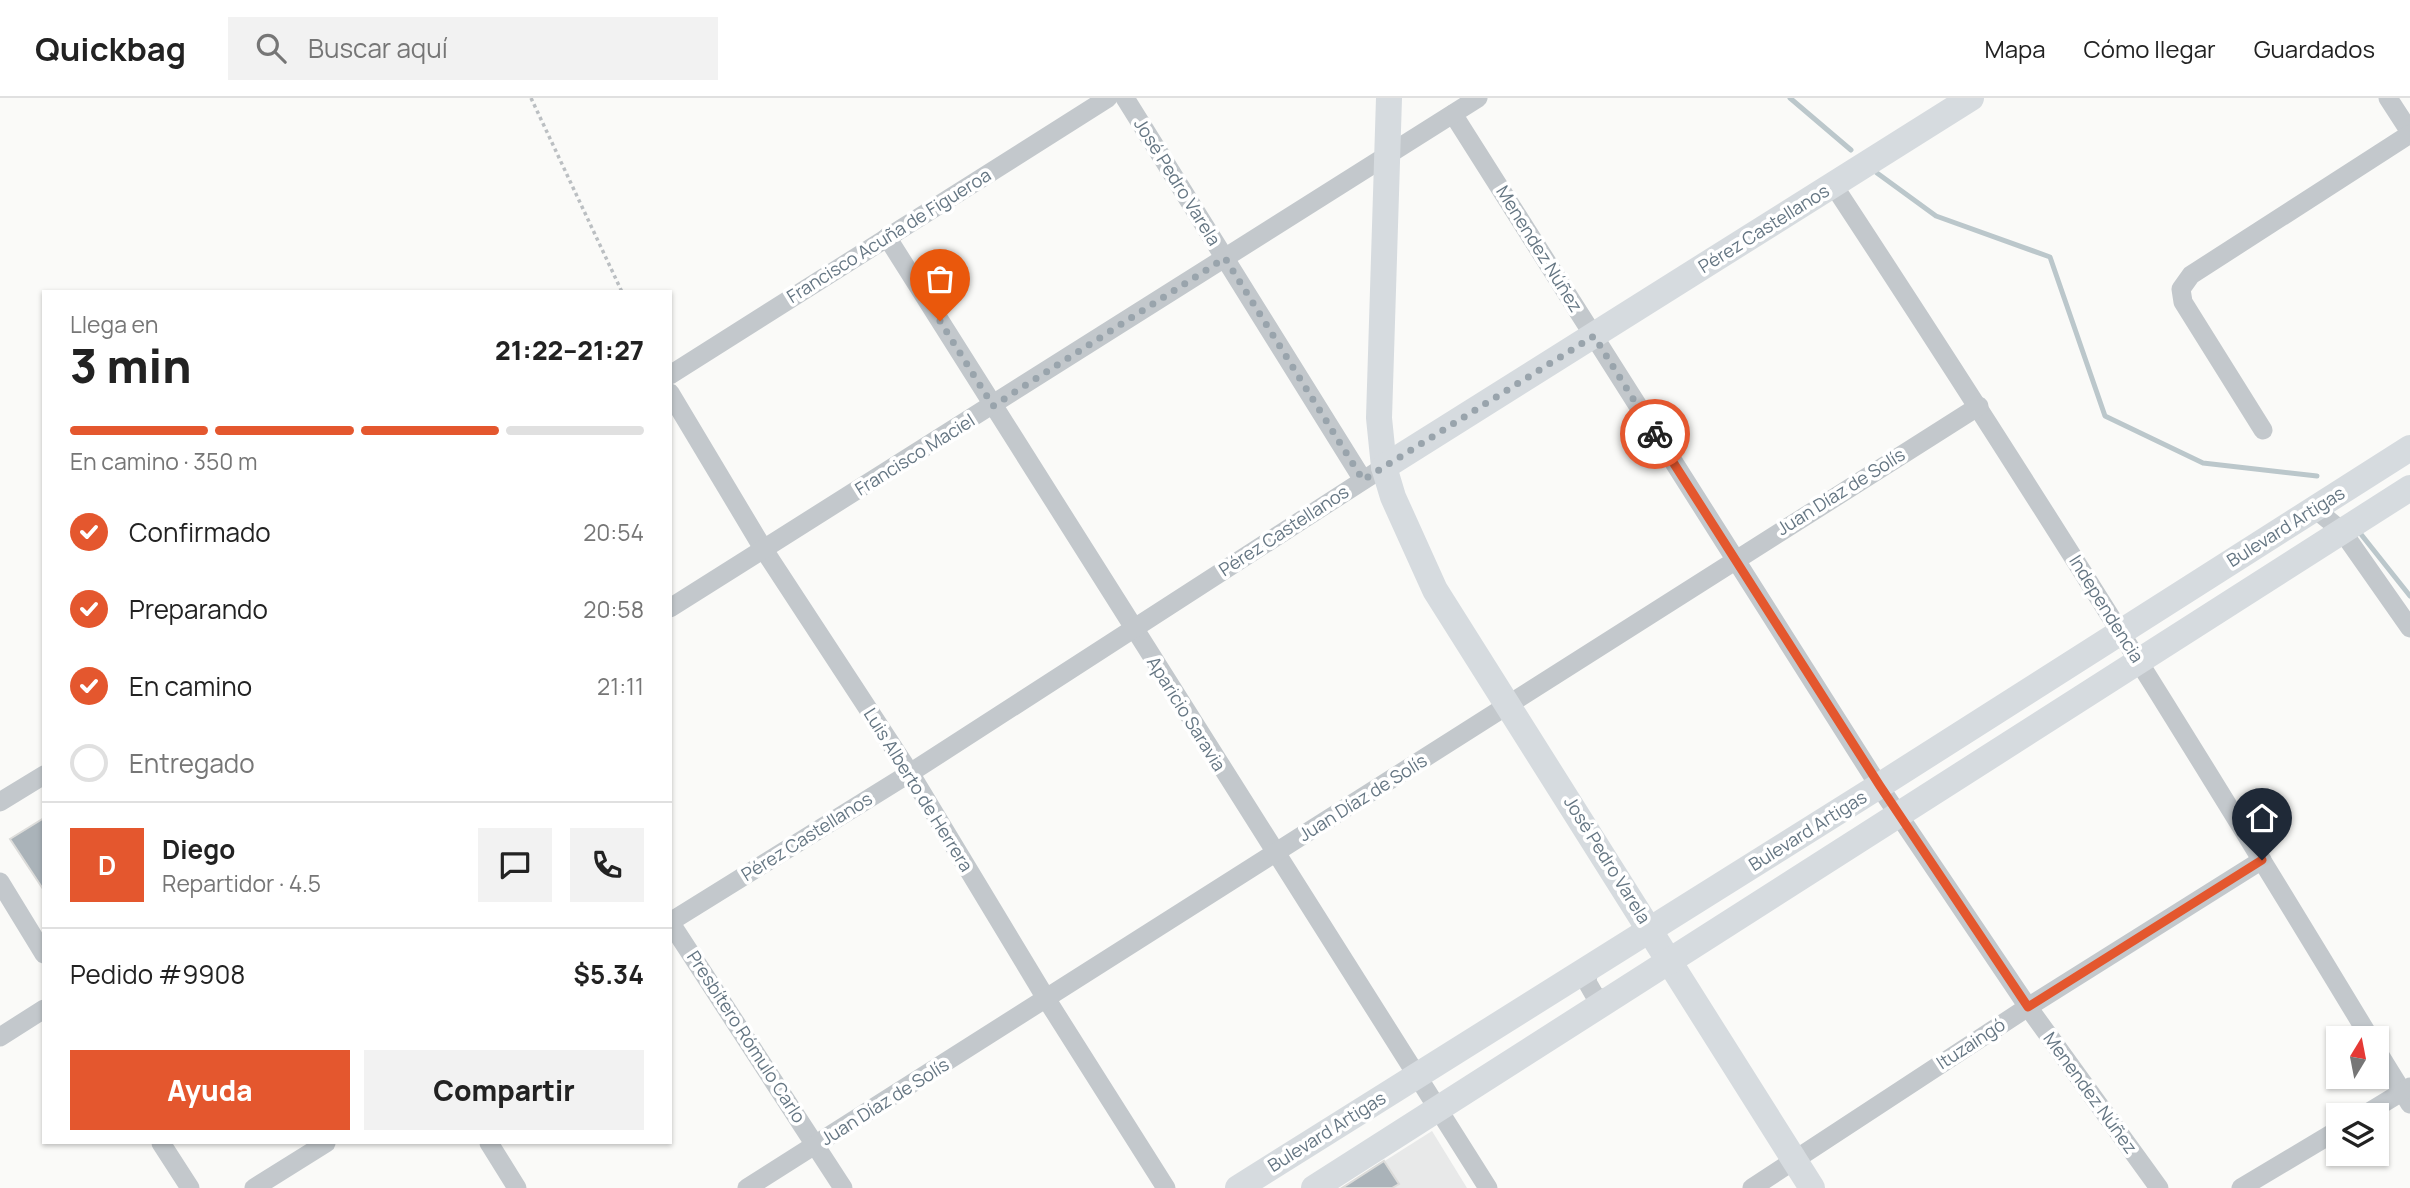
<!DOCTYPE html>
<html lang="es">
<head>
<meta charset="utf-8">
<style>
	:root { --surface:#fff; --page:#f2f2f2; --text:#222; --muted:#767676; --line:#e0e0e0; --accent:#e4572e }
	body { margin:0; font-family:Manrope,sans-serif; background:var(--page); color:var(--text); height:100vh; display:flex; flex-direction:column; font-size:26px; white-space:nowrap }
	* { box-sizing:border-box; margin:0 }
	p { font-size:23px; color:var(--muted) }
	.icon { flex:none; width:38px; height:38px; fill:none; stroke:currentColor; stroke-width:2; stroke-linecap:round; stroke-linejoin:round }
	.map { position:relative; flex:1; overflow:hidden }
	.sheet { position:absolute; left:42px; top:192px; width:630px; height:854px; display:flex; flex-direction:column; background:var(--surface); border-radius:0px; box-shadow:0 2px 5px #0004 }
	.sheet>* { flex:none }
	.needle { width:46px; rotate:10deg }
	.fabs { position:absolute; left:2326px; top:928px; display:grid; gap:14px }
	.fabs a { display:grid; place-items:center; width:63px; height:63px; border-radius:0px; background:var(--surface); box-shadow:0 2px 5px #0004; font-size:35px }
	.pin { position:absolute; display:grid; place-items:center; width:60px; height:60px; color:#fff; margin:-72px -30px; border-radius:50% 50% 50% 0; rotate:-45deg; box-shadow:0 0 7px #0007 }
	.pin .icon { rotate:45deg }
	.courier { position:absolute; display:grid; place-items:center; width:70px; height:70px; margin:-35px; border:5px solid #e4572e; border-radius:50%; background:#fff; color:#222; box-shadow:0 2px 9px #0007 }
	.overview em { font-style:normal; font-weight:800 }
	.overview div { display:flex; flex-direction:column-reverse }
	.overview { display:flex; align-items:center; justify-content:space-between; height:119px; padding:0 28px }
	h1 { font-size:46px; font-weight:800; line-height:52px }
	.bar { display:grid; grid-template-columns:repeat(4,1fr); gap:10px 7px; align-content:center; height:84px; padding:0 28px }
	.bar i { height:9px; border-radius:5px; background:var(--line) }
	.bar .current { background:var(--accent) }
	.bar p { grid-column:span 4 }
	.line { display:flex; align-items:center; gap:18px; padding:0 28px; border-top:2px solid var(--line) }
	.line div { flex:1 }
	.round { display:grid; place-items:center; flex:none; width:74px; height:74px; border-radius:0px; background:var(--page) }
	ol { padding:0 28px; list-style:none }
	li { display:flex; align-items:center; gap:21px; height:77px }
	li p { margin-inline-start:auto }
	li .icon { padding:7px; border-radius:50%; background:var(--accent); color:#fff; stroke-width:4 }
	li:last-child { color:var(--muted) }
	li i { width:38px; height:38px; border:4px solid var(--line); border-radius:50% }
	.button { display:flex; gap:14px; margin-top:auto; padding:14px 28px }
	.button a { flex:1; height:80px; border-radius:0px; background:var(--accent); color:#fff; font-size:28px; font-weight:800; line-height:80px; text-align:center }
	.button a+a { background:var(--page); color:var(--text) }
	header { display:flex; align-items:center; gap:42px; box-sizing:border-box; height:98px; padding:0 35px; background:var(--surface); border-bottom:2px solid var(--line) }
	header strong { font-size:33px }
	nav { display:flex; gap:38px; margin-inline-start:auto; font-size:24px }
	.search { width:490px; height:63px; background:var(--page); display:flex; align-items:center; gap:18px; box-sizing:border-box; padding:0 24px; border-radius:0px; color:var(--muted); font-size:26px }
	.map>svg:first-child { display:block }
</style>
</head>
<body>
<header>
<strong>Quickbag</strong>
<div class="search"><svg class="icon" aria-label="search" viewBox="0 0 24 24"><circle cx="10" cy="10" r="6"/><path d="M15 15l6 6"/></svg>Buscar aquí</div>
<nav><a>Mapa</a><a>Cómo llegar</a><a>Guardados</a></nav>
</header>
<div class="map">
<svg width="2410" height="1090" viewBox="0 0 2410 1090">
	<rect width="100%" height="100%" fill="#fafaf8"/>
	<polygon fill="#e8e9e9" points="1432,1033 1467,1090 1342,1090"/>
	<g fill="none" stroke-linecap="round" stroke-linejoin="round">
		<g stroke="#bbc7cb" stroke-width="5">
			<polyline points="1790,0 1851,52"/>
			<polyline points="1877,75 1936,118 2050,159 2105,318 2203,365 2317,378"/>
			<polyline points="2360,435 2410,498"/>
		</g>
	</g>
	<g fill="#aab3b9" stroke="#dcdcda" stroke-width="2">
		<polygon points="44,720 44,790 43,791 10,741"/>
		<polygon points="1384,1063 1399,1086 1392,1090 1342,1090"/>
	</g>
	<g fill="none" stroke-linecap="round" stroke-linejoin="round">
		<polyline stroke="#bbbfc2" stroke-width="3.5" stroke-dasharray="3.5 3.5" stroke-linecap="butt" points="531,0 622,194"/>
		<g stroke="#c3c8cc" stroke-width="19">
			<polyline points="1125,0 1363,382"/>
			<polyline points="2388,0 2410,34"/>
			<polyline points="1453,16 1879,688 2028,909 2159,1090"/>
			<path d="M1834,88C2018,368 2196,652 2370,940"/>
			<polyline points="887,139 1488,1090"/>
			<polyline points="670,277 1108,0"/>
			<polyline points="670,295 764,452 910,675 1047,902 1166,1090"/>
			<polyline points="2263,332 2183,204 2181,191 2191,177 2410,36"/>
			<polyline points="2315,411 2342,433 2410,530"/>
			<polyline points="670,510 1478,0"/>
			<polyline points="0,704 44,677"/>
			<polyline points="0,784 44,856"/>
			<polyline points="670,824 910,675 1384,369"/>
			<polyline points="670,824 843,1090"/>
			<polyline points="1589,870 1587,884 1595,898 1607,902"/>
			<polyline points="0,939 44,911"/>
			<polyline points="2376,951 2410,1006"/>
			<polyline points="2364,1017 2410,989"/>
			<polyline points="161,1045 190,1090"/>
			<polyline points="489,1045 517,1090"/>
			<polyline points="254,1090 326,1045"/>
			<polyline points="747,1090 1979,308"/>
			<polyline points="1752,1090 2028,909 2262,762"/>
			<polyline points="2241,1090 2338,1032"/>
		</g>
		<g stroke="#d6dbdf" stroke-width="26">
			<polyline points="1389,0 1379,320 1384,369 1393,399 1435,492 1812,1090"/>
			<polyline points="1384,369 1971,0"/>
			<polyline points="1238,1090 1879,688 2410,350"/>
			<polyline points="1314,1090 2410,390"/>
		</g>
	</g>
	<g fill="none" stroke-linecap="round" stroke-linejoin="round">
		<polyline stroke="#99a4ac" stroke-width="7" stroke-dasharray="0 12.6" points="940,223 993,308 1225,160 1363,382 1594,238 1655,336"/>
		<polyline stroke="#e4572e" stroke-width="9" points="1655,336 1880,688 2028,909 2262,762"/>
	</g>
	<g text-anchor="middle" stroke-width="7" stroke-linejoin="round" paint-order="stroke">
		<g font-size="18" fill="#657683" stroke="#fff">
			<text transform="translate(1177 84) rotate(58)" y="6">José Pedro Varela</text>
			<text transform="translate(1764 131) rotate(-32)" y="6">Pérez Castellanos</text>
			<text transform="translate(889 138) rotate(-32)" y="6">Francisco Acuña de Figueroa</text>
			<text transform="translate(1539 151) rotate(58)" y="6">Menendez Núñez</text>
			<text transform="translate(915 357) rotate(-32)" y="6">Francisco Maciel</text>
			<text transform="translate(1841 394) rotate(-32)" y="6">Juan Díaz de Solís</text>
			<text transform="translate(2286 429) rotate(-32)" y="6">Bulevard Artigas</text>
			<text transform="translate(1284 433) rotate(-33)" y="6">Pérez Castellanos</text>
			<text transform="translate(2106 511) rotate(58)" y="6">Independencia</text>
			<text transform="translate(1186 616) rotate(58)" y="6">Aparicio Saravia</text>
			<text transform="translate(918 692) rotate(58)" y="6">Luis Alberto de Herrera</text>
			<text transform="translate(1363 700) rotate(-32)" y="6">Juan Díaz de Solís</text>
			<text transform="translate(1808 733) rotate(-32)" y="6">Bulevard Artigas</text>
			<text transform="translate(807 739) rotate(-32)" y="6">Pérez Castellanos</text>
			<text transform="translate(1607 762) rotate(58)" y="6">José Pedro Varela</text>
			<text transform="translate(746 939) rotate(57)" y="6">Presbítero Rómulo Carlo</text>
			<text transform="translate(1971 946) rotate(-33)" y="6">Ituzaingó</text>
			<text transform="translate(2090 995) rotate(54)" y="6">Menendez Núñez</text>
			<text transform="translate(885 1004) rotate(-32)" y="6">Juan Díaz de Solís</text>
			<text transform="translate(1327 1034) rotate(-32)" y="6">Bulevard Artigas</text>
		</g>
	</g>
</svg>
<div class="fabs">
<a><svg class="needle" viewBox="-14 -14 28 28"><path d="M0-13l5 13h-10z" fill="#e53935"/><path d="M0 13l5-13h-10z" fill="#767676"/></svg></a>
<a><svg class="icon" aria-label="layers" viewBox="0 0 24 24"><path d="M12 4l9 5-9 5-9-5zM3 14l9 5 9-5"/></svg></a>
</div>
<div class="pin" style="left:940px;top:223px;background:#ea580c"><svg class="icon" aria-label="bag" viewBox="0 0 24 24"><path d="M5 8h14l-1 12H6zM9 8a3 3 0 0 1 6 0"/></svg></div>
<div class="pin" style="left:2262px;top:762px;background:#1f2937"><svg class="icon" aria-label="home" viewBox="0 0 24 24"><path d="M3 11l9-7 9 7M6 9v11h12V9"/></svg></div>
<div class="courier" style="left:1655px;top:336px"><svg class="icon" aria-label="bike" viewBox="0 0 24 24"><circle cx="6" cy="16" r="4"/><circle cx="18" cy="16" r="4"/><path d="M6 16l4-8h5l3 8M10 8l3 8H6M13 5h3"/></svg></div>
<section class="sheet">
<div class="overview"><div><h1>3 min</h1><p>Llega en</p></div><em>21:22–21:27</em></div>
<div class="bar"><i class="current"></i><i class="current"></i><i class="current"></i><i></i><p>En camino · 350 m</p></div>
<ol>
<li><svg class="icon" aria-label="check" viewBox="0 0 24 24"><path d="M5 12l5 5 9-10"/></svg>Confirmado<p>20:54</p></li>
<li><svg class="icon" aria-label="check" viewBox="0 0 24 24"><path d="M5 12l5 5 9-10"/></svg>Preparando<p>20:58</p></li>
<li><svg class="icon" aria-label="check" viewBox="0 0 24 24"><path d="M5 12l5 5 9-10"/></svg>En camino<p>21:11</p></li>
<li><i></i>Entregado</li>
</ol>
<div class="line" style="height:126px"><b class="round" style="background:var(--accent);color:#fff">D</b><div><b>Diego</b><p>Repartidor · 4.5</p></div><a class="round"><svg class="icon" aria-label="chat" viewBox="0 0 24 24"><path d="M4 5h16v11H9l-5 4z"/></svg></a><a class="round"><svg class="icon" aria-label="phone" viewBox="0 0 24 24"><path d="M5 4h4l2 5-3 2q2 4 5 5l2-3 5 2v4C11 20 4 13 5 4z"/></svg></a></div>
<div class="line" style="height:91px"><div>Pedido #9908</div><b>$5.34</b></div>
<div class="button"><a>Ayuda</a><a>Compartir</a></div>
</section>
</div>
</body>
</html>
